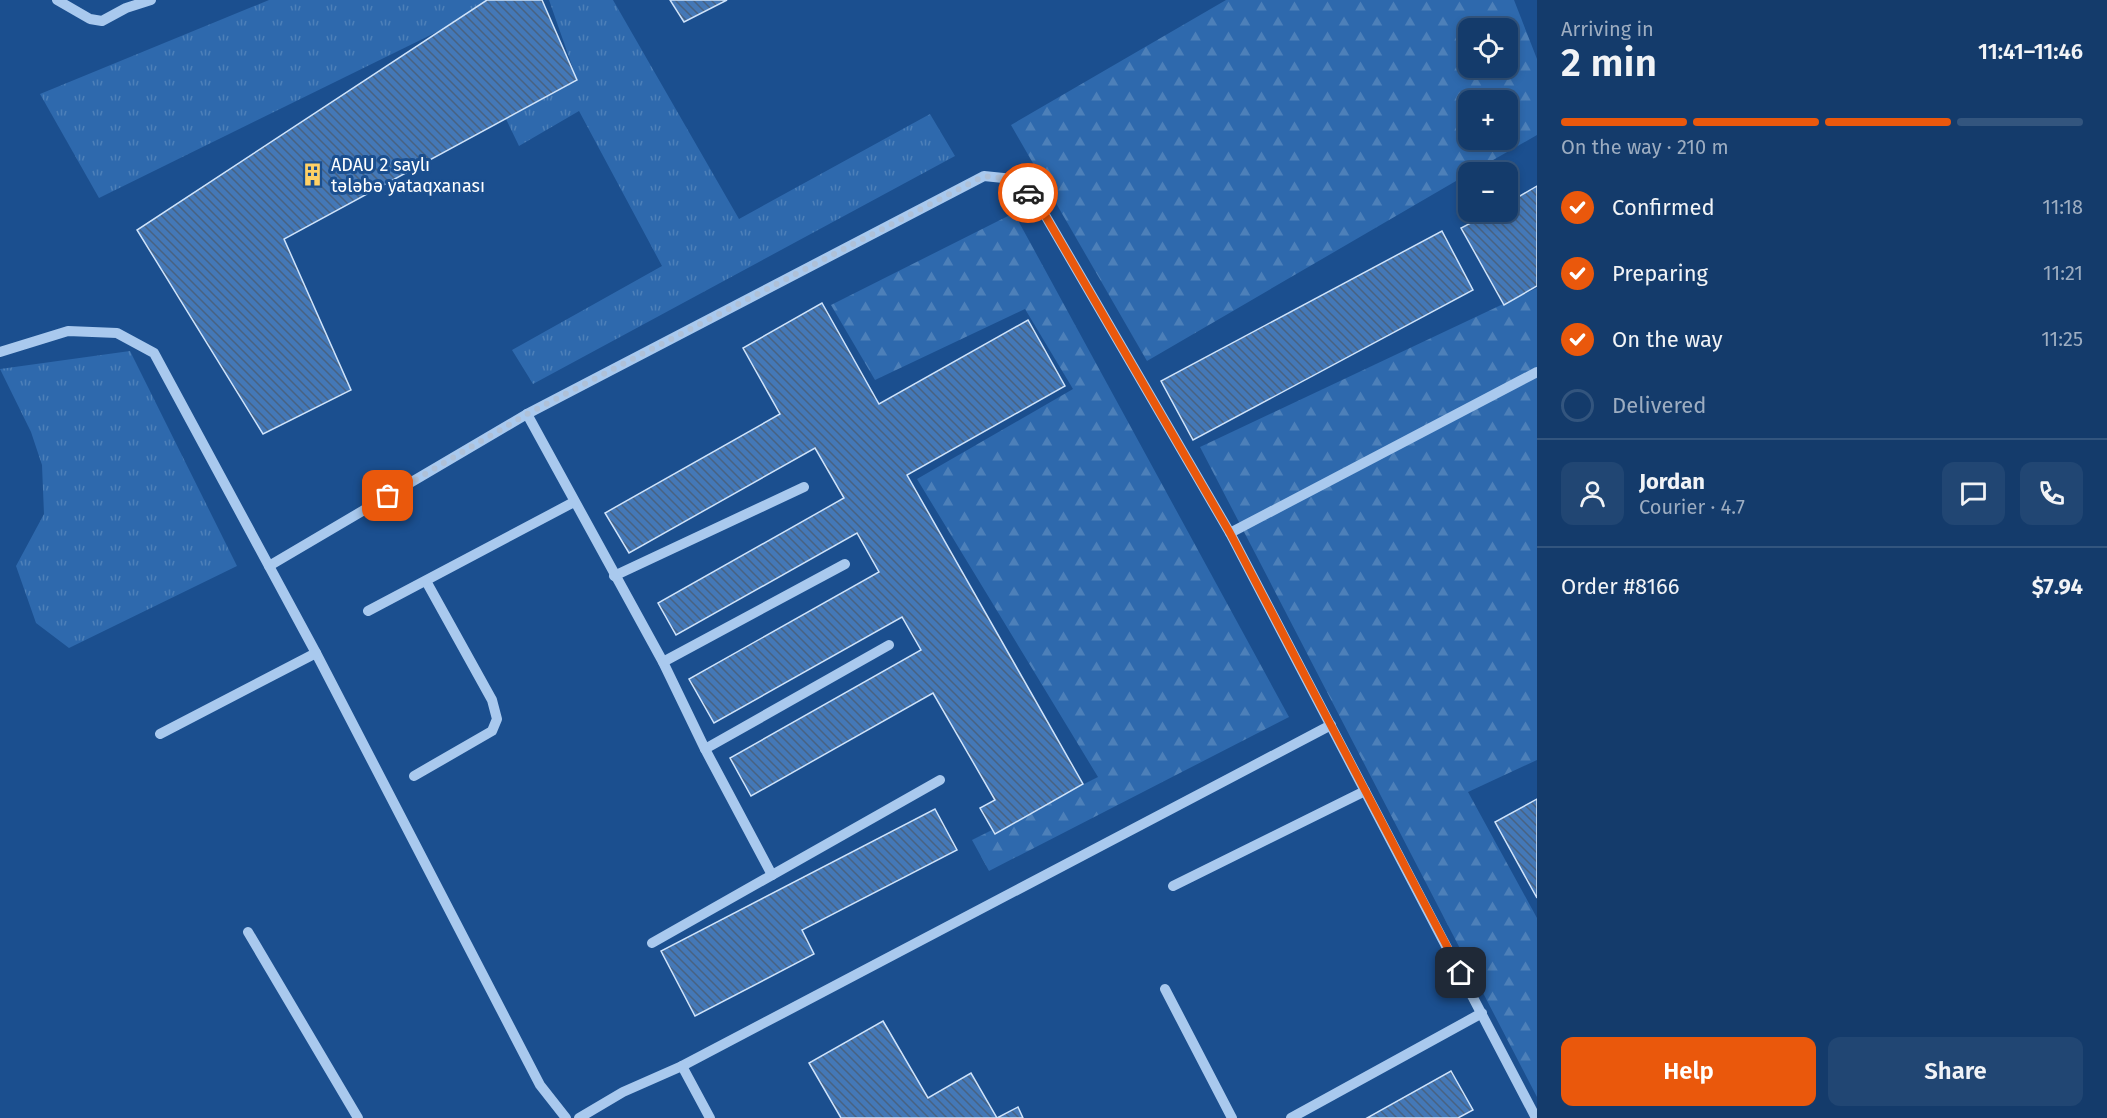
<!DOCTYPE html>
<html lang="en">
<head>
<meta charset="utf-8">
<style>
	:root { --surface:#143b6b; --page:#214673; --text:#f1f3f6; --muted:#9dadc1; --line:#33557e; --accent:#ea580c }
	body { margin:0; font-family:"Fira Sans",sans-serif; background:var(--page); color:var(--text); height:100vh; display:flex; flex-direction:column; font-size:22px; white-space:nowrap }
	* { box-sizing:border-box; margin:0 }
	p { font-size:20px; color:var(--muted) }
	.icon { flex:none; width:33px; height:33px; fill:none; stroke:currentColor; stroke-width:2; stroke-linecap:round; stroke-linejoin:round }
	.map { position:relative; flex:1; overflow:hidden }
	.details { display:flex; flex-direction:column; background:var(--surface); width:570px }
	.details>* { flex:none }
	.fabs { position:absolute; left:1458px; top:18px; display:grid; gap:12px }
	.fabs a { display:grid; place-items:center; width:60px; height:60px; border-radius:12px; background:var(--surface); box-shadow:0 3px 9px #0003,0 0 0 2px var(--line); font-size:30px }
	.pin { position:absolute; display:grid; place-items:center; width:51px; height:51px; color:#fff; margin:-26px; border-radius:12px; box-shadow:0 3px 9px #0006 }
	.courier { position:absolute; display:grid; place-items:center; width:60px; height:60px; margin:-30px; border:4px solid #ea580c; border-radius:50%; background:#fff; color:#222; box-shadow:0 2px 8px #0007 }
	.head em { font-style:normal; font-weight:600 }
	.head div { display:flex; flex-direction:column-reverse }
	.head { display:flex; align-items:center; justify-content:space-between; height:102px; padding:0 24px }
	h1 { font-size:39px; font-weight:600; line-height:45px }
	.bar { display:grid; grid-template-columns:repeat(4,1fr); gap:9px 6px; align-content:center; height:72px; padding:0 24px }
	.bar i { height:8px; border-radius:4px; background:var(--line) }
	.bar .selected { background:var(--accent) }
	.bar p { grid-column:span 4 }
	.line { display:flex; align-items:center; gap:15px; padding:0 24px; border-top:2px solid var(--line) }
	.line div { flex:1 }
	.round { display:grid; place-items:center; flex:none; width:63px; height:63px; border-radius:12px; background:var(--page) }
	ol { padding:0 24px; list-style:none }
	li { display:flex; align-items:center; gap:18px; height:66px }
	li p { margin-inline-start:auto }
	li .icon { padding:6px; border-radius:50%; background:var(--accent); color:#fff; stroke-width:4 }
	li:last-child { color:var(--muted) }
	li i { width:33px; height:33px; border:3px solid var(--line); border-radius:50% }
	.cta { display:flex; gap:12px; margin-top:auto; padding:12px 24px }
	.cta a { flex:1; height:69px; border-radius:12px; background:var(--accent); color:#fff; font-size:24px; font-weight:600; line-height:69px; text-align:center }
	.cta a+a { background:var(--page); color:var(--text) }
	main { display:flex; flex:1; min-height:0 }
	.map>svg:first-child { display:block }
</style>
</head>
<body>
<main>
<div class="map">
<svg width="1537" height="1118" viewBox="0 0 1537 1118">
	<defs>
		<pattern id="grass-tufts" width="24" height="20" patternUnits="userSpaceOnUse" patternTransform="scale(1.5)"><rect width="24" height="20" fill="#2e69ad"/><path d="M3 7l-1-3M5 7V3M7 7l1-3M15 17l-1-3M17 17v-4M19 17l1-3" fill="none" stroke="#4d80b9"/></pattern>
		<pattern id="forest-firs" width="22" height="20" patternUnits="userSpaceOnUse" patternTransform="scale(1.5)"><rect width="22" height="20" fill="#2e69ad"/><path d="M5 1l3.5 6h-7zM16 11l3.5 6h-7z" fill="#4d80b9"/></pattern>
		<pattern id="building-back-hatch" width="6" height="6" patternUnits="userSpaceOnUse" patternTransform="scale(1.5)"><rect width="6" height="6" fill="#4478b7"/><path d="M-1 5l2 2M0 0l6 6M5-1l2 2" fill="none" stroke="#486282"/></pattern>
	</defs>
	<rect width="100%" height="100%" fill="#1b4f8f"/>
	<g fill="url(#grass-tufts)">
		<polygon points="269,0 502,0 99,198 40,94"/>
		<polygon points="549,0 613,0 739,219 930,114 955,156 533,384 512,350 662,266 579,111 519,146 506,119 577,80"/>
		<polygon points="130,351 237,566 69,648 36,623 16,566 44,514 42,465 31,432 0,369"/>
	</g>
	<g fill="url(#forest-firs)" fill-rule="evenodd">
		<path d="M1226,0H1514L1537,59V135L1472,172H1468V174L1147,361L1011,125ZM1468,28H1508V68H1468ZM1468,100H1508V140H1468Z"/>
		<polygon points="1014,213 1289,717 989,871 972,840 1098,777 917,479 1073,389 1025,309 875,380 831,305"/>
		<polygon points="1537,288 1537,760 1468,792 1537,918 1537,1097 1200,447"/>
	</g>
	<g fill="url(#building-back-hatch)" stroke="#cfe3fa" stroke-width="1.5">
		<polygon points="487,0 542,0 577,80 284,239 351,390 263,434 137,230"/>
		<polygon points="670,0 727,0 684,22"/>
		<polygon points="1537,186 1537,286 1504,305 1461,228 1492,212 1508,212 1508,203"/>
		<polygon points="1442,231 1473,290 1193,440 1161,381"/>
		<polygon points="822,303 879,404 1028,320 1065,386 907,475 1083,784 995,834 980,808 995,800 933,693 751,796 730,758 921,650 902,617 714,723 689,679 879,572 857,533 676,635 658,603 844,498 815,448 629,553 605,513 780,414 743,348"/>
		<polygon points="1537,799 1537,898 1495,822"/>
		<polygon points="935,809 957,850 802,930 814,954 695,1016 661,951"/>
		<polygon points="883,1021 928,1098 971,1073 997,1118 841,1118 809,1063"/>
		<polygon points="1451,1071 1473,1110 1458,1118 1367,1118"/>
		<polygon points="1018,1107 1023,1118 997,1118"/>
	</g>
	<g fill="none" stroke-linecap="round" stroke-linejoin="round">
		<g stroke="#a9c9ee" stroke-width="10">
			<polyline points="57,0 90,19 102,21 126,8 151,0"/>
			<polyline points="0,352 68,331 117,333 154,353 316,653 540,1085 566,1118"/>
			<polyline points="527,414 663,662 705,749 772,875"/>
			<polyline points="1230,533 1537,372"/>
			<polyline points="269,566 527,414 984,176 1013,179 1038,203 1230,533 1536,1118"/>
			<polyline points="614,576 804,487"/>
			<polyline points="368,611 574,502"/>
			<polyline points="663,662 845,564"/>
			<polyline points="160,734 316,653"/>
			<polyline points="705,749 889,645"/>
			<polyline points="414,776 492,731 497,719 492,700 426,581"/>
			<polyline points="1173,886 1365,791"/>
			<polyline points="248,932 358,1118"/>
			<polyline points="652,943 940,780"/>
			<polyline points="1165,989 1232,1118"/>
			<polyline points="682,1066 710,1118"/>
			<polyline points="579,1118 623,1092 682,1066 1331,725"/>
			<polyline points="1291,1118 1482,1013"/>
		</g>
	</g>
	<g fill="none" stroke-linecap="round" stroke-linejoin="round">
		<polyline stroke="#afc1d8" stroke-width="6" stroke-dasharray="0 10.8" points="388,496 527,414 984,176 1013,179 1028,193"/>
		<polyline stroke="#ea580c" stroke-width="8" points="1028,193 1038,203 1230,533 1461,973"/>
	</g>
	<defs>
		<symbol id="building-bare" viewBox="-9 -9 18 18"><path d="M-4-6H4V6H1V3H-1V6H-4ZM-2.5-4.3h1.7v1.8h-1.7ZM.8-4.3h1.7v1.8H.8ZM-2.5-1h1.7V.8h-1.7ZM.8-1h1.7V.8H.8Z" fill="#ffd166" stroke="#1b4f8f" stroke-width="2.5" paint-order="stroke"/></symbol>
	</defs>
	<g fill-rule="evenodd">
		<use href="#building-bare" x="296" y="158" width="33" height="33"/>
	</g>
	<g text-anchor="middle" stroke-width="6" stroke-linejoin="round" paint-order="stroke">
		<g font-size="18" fill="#fff" stroke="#1b4f8f" text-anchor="start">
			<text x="331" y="171">ADAU 2 saylı<tspan x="331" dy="21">tələbə yataqxanası</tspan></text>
		</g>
	</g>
</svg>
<div class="fabs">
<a><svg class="icon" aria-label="locate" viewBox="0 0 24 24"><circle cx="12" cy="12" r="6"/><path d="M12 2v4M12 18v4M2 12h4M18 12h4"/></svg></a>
<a>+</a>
<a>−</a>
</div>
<div class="pin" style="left:388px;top:496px;background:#ea580c"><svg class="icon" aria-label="bag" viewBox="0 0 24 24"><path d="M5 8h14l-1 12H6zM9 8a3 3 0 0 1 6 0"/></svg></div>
<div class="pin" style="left:1461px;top:973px;background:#1f2937"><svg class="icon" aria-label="home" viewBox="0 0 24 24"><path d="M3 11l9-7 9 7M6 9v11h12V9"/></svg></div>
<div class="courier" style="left:1028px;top:193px"><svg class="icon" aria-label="car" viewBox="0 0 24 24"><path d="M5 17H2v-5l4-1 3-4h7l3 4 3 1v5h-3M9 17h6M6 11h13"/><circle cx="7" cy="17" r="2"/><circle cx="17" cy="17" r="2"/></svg></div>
</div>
<section class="details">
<div class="head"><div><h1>2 min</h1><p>Arriving in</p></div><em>11:41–11:46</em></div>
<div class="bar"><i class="selected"></i><i class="selected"></i><i class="selected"></i><i></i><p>On the way · 210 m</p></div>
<ol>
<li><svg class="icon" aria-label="check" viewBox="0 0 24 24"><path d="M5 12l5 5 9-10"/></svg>Confirmed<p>11:18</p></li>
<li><svg class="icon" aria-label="check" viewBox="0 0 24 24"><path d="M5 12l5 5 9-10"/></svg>Preparing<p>11:21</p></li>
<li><svg class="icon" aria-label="check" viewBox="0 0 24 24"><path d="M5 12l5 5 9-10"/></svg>On the way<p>11:25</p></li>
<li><i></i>Delivered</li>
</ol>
<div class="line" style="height:108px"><a class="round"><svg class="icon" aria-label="person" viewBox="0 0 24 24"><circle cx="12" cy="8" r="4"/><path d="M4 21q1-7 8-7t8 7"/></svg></a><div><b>Jordan</b><p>Courier · 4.7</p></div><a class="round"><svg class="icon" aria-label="chat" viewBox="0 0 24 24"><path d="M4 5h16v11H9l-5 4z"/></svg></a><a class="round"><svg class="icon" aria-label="phone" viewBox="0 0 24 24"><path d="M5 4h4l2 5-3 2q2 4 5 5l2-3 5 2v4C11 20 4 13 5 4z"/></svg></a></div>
<div class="line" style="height:78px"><div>Order #8166</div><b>$7.94</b></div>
<div class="cta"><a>Help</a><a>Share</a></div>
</section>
</main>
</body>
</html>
